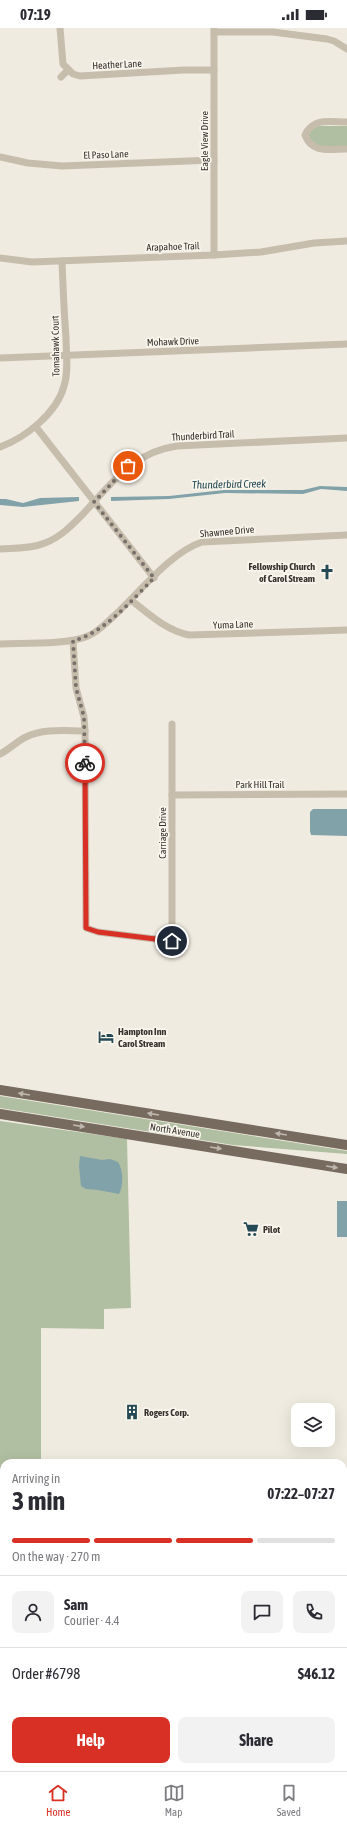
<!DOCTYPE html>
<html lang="en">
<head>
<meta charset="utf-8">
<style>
	:root { --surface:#fff; --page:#f2f2f3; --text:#2b2b33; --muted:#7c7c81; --line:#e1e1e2; --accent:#d93025 }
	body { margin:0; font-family:"Asap Condensed",sans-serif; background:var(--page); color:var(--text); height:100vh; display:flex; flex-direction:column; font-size:15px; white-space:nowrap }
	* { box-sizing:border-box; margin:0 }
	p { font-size:13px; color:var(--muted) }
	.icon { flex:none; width:22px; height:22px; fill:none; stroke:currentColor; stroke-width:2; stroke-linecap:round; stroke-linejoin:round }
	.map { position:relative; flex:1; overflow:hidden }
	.side { position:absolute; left:0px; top:1431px; width:347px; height:312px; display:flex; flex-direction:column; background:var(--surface); border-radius:12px 12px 0 0; box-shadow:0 4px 16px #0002 }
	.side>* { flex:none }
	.controls { position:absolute; left:291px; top:1375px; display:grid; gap:8px }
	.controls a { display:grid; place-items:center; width:44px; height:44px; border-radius:8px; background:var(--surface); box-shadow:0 4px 16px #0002; font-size:20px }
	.pin { position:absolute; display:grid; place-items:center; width:34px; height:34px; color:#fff; margin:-17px; border:2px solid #fff; border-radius:50%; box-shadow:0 1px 4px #0007 }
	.courier { position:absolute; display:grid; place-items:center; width:40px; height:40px; margin:-20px; border:3px solid #d93025; border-radius:50%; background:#fff; color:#222; box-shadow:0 1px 5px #0007 }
	.headline em { font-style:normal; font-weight:700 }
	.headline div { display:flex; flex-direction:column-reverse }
	.headline { display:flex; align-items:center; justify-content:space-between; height:68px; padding:0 12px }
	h1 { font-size:26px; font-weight:700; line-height:30px }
	.bar { display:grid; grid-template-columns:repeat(4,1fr); gap:6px 4px; align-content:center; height:48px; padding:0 12px }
	.bar i { height:5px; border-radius:3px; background:var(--line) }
	.bar .on { background:var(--accent) }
	.bar p { grid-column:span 4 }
	.line { display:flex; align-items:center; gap:10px; padding:0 12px; border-top:1px solid var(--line) }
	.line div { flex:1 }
	.round { display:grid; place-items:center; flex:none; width:42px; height:42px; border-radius:8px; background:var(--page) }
	.cta { display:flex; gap:8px; margin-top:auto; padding:8px 12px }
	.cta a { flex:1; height:46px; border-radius:8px; background:var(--accent); color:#fff; font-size:16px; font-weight:700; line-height:46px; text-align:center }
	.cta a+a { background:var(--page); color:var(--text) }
	.status { display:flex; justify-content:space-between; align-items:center; height:28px; padding:0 20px; background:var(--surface); direction:ltr }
	.status svg { height:11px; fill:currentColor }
	.tab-bar { display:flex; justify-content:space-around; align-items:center; height:56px; border-top:1px solid var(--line); background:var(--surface); font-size:11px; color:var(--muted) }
	.tab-bar a { display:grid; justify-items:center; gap:2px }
	.tab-bar .on { color:var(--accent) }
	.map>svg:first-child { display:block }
</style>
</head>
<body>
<div class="status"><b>07:19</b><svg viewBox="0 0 49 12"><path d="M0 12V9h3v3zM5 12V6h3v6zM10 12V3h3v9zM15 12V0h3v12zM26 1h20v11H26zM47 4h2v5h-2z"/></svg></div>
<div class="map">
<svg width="347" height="1743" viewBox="0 0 347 1743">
	<rect width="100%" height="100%" fill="#f0ebe0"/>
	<g fill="#b0bea1">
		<polygon points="316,98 347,98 347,118 316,118 308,111 308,104"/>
		<polygon points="0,1068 347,1123 347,1126 233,1117 0,1080"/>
		<polygon points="0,1093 127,1111 131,1280 104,1281 104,1301 41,1300 41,1435 4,1435 4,1508 0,1508"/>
	</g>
	<g fill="#82a2aa">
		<polygon points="320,458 347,459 347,463 321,461 303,466 225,465 169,471 111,473 111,469 169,468 224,462 303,462"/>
		<polygon points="79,469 79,473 23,479 0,477 0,471 6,471 23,475 40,470"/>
		<polygon points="313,781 347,781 347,808 311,807 310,803 310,784"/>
		<path d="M80,1128L102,1132L110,1131L118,1134C123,1141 124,1158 119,1166L98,1162L86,1161L81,1158L79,1138Z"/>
		<rect x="337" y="1173" width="10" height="36"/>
	</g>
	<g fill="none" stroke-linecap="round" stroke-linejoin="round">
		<g stroke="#c7bdad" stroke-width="7">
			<polyline points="60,0 63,36 73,46 80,48 184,42 214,42"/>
			<polyline points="214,0 214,227"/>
			<polyline points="214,4 273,4 327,11 334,13 347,21"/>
			<polyline points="61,49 68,42"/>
			<path d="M347,94C330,94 313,89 305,107C312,126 330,121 347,121"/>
			<polyline points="0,129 28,135 62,138 214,132"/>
			<polyline points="0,230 32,234 214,227 261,224 314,215 347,213"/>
			<polyline points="0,330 347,316"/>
			<polyline points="36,399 154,550"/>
			<path d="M0,419C25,410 57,385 64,358C69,343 66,325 66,309C64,284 63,259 62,233"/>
			<path d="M0,521C15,520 31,521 45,515C61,509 72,497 83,486C112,455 133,424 177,418L347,410"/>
			<path d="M131,572C150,587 166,602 189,607L347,602"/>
			<polyline points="73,613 76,660 84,689 85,703 86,900 98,904 172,913 172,696"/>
			<path d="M0,616C23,615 68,617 88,608C98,604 106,595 114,588C139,565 171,524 202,514L347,507"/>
			<path d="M0,726C10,721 17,713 26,709C44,700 66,703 85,703"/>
			<polyline points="172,767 347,766"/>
		</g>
		<g stroke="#c7bdad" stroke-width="9">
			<polyline points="0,1517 4,1517"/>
			<polyline points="343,1573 347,1574"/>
		</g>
		<g stroke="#776a5e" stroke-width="10">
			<polyline points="0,1062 347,1117"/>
			<polyline points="0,1086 347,1141"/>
		</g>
	</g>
	<defs><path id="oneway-solid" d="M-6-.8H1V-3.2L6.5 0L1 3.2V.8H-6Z"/></defs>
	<g fill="#beb6ac">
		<use href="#oneway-solid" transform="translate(24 1066) rotate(-171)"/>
		<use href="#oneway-solid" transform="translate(153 1086) rotate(-171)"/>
		<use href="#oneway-solid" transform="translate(79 1098) rotate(9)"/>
		<use href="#oneway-solid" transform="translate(281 1106) rotate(-171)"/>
		<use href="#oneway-solid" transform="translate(216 1120) rotate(9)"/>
		<use href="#oneway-solid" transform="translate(332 1139) rotate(9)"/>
	</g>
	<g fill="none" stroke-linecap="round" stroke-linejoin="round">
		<path stroke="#78716a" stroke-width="4" stroke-dasharray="0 7.2" d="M85,735L84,689L76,660L73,613C104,605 132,572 154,550L94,474L128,438"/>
		<polyline stroke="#d93025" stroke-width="5" points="85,735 86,900 98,904 172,913"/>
	</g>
	<defs>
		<symbol id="church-bare" viewBox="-9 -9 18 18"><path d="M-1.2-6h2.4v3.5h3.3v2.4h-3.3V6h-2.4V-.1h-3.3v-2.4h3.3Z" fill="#254954" stroke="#f8f5ec" stroke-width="2.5" paint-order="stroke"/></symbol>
		<symbol id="hotel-bare" viewBox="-9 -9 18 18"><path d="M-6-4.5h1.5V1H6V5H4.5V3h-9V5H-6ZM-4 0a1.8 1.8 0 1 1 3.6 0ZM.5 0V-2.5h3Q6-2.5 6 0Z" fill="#254954" stroke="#f8f5ec" stroke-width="2.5" paint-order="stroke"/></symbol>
		<symbol id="supermarket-bare" viewBox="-9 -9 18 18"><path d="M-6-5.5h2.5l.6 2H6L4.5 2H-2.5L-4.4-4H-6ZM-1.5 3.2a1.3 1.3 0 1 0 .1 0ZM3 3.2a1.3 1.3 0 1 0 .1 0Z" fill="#254954" stroke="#f8f5ec" stroke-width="2.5" paint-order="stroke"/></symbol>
		<symbol id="building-bare" viewBox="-9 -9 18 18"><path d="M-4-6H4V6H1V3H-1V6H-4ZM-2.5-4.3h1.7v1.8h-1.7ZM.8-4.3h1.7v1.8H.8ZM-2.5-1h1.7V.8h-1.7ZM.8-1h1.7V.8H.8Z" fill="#254954" stroke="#f8f5ec" stroke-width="2.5" paint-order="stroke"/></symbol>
	</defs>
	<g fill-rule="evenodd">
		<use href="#church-bare" x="316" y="533" width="22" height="22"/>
		<use href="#hotel-bare" x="95" y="998" width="22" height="22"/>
		<use href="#supermarket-bare" x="240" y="1190" width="22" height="22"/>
		<use href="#building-bare" x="121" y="1373" width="22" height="22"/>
	</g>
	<g text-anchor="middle" stroke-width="3.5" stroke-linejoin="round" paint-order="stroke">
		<g font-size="10" fill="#37302b" stroke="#f8f5ec">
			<text transform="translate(117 36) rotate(-3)" y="4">Heather Lane</text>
			<text transform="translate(204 113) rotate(-90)" y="4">Eagle View Drive</text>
			<text transform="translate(106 126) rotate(-2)" y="4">El Paso Lane</text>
			<text transform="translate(173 218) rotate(-2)" y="4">Arapahoe Trail</text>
			<text transform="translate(173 313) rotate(-2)" y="4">Mohawk Drive</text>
			<text transform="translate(55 318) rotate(-91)" y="4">Tomahawk Court</text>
			<text transform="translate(203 407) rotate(-3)" y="4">Thunderbird Trail</text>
			<text transform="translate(227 503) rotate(-5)" y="4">Shawnee Drive</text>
			<text transform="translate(233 596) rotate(-2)" y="4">Yuma Lane</text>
			<text x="260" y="760">Park Hill Trail</text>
			<text transform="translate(162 805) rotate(-90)" y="4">Carriage Drive</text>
			<text transform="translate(175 1102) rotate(9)" y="4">North Avenue</text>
		</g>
		<g font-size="10" font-weight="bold" fill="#37302b" stroke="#f8f5ec" text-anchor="start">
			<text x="315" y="542" text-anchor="end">Fellowship Church<tspan x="315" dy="12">of Carol Stream</tspan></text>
			<text x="118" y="1007">Hampton Inn<tspan x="118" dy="12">Carol Stream</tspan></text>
			<text x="263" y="1205">Pilot</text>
			<text x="144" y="1388">Rogers Corp.</text>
		</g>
		<g font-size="11" font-style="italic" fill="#254954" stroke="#f8f5ec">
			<text transform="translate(229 456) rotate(-1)" y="4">Thunderbird Creek</text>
		</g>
	</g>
</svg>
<div class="controls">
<a><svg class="icon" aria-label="layers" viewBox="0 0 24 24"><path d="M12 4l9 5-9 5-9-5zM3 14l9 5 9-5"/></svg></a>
</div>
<div class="pin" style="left:128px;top:438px;background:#ea580c"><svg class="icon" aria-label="bag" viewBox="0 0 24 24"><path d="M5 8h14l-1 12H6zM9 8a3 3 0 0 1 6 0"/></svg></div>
<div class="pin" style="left:172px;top:913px;background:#1f2937"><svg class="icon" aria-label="home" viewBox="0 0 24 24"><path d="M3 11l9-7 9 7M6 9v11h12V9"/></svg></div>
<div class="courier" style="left:85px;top:735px"><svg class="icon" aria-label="bike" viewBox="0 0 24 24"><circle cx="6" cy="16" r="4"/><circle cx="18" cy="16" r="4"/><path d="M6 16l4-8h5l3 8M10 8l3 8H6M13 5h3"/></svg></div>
<section class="side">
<div class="headline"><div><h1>3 min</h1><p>Arriving in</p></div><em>07:22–07:27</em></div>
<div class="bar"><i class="on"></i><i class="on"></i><i class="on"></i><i></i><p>On the way · 270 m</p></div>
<div class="line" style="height:72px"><a class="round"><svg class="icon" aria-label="person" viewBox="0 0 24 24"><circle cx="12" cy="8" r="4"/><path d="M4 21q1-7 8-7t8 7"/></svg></a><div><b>Sam</b><p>Courier · 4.4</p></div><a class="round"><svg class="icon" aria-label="chat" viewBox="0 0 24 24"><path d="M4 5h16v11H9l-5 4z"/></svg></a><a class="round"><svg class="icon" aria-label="phone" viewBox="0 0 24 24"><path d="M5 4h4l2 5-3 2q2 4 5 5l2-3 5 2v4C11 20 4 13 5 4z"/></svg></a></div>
<div class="line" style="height:52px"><div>Order #6798</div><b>$46.12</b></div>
<div class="cta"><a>Help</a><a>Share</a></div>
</section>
</div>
<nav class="tab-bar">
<a class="on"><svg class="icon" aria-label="home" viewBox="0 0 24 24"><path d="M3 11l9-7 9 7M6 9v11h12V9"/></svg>Home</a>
<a><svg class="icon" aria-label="map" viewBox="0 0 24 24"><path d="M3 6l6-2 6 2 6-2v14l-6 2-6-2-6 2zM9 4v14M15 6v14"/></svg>Map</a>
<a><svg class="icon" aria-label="saved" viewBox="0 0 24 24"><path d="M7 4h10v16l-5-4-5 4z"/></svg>Saved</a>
</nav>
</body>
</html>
